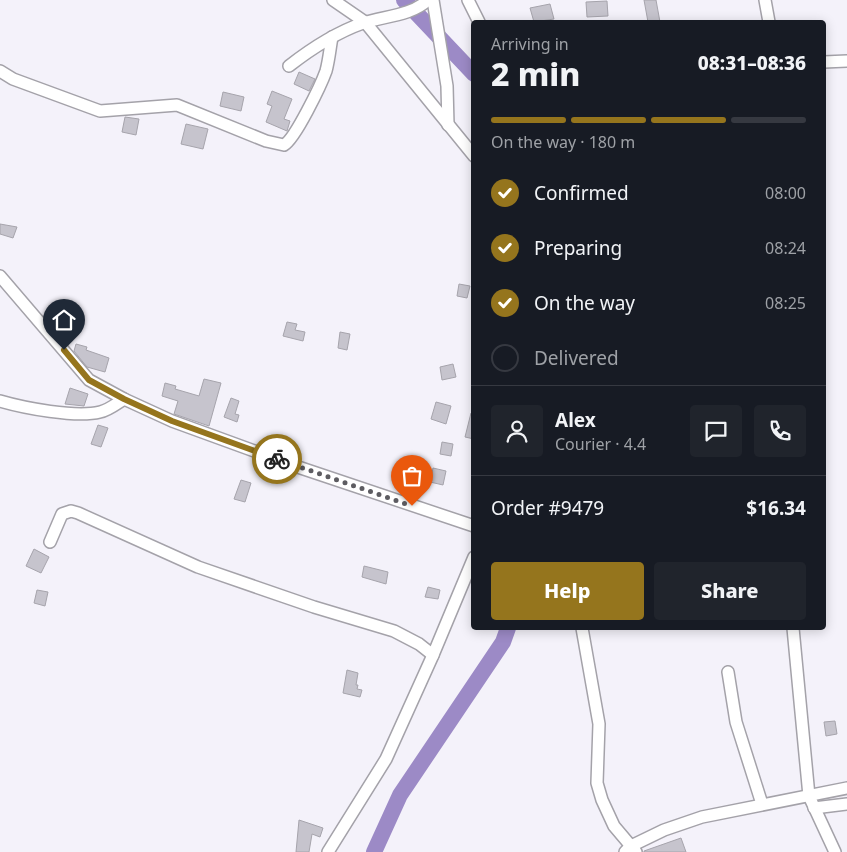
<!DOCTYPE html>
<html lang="en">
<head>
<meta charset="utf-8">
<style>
	:root { --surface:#171b24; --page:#20242c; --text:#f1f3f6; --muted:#9ea1a6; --line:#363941; --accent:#95751d }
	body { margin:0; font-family:"Noto Sans",sans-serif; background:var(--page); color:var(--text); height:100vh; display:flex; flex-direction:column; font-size:19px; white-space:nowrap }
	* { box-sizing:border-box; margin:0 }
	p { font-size:16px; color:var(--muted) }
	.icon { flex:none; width:28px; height:28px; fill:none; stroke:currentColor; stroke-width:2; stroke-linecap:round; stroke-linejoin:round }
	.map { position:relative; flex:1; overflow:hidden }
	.side { position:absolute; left:471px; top:20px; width:355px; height:610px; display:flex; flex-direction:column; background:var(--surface); border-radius:5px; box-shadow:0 2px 12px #0003 }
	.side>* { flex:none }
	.pin { position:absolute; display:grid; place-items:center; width:42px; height:42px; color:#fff; margin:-51px -21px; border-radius:50% 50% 50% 0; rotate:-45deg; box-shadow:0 0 5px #0007 }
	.pin .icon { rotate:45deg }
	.courier { position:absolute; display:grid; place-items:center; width:50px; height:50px; margin:-25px; border:4px solid #95751d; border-radius:50%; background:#fff; color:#222; box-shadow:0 1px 6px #0007 }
	.overview em { font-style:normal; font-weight:800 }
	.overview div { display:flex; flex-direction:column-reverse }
	.overview { display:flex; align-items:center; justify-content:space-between; height:85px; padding:0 20px }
	h1 { font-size:32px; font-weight:800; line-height:38px }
	.bar { display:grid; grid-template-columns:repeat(4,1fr); gap:8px 5px; align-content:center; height:60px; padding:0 20px }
	.bar i { height:6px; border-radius:4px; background:var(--line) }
	.bar .current { background:var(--accent) }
	.bar p { grid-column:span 4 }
	.line { display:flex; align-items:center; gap:12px; padding:0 20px; border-top:1px solid var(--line) }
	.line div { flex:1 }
	.round { display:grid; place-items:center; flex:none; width:52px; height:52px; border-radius:5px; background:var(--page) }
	ol { padding:0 20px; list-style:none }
	li { display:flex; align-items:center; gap:15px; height:55px }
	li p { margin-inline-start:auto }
	li .icon { padding:5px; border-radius:50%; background:var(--accent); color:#fff; stroke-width:4 }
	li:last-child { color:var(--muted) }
	li i { width:28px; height:28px; border:2px solid var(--line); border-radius:50% }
	.cta { display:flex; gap:10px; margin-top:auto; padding:10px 20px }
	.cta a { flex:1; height:58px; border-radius:5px; background:var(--accent); color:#fff; font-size:20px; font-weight:800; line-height:58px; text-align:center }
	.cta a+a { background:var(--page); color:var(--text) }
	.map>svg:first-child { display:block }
</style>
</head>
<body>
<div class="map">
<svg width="847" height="852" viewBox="0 0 847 852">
	<rect width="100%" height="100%" fill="#f4f2fa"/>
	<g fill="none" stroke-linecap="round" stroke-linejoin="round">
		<g stroke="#9c8ac6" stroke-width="16">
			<polyline points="404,0 474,74"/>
			<polyline points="374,852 400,795 503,642 508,628"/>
		</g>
	</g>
	<g fill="#c6c4cd" stroke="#a6a4ac">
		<polygon points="644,0 656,0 660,22 648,22"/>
		<polygon points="607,1 608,16 587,17 586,2"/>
		<polygon points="550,4 554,19 534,22 530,8"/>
		<polygon points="299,72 315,79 309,91 294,84"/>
		<polygon points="272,91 292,99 284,119 290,121 287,131 266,122 272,106 267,104"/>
		<polygon points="223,92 244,97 241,111 220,106"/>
		<polygon points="125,117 139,119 136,135 122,132"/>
		<polygon points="186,124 208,129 203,149 181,144"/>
		<polygon points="0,224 17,227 13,238 0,234"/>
		<polygon points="459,284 470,286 467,298 457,296"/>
		<polygon points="287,322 297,324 295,330 305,332 303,341 283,336"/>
		<polygon points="340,332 350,334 347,350 338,348"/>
		<polygon points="76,344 87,347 86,350 109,358 105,372 87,367 74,351"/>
		<polygon points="453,364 456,377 442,380 440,367"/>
		<polygon points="204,379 221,383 209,426 174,414 178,401 162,396 165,383 176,386 175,389 199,396"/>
		<polygon points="70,388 88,394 84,406 65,404"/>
		<polygon points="231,398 239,401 235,414 239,415 237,422 224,417"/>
		<polygon points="436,402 451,406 446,424 431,419"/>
		<polygon points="471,413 474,413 474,439 465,437"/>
		<polygon points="98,425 108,428 101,447 91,444"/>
		<polygon points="442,442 453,444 451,456 440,454"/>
		<polygon points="433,468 446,471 443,485 430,482"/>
		<polygon points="241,480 251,483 245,502 234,499"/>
		<polygon points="403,481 413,484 411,496 401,494"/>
		<polygon points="34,549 49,557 41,573 26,566"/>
		<polygon points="364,566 388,572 386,584 362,577"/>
		<polygon points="428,587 440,590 438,599 425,597"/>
		<polygon points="37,590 48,592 45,606 34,603"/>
		<polygon points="347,670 358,673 356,685 358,685 357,689 362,690 360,697 343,693"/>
		<polygon points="835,721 837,734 826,736 824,722"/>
		<polygon points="299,820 323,828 320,837 312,834 309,852 296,852"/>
		<polygon points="681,838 686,852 644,852 644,851"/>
	</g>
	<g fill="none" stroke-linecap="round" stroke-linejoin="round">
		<defs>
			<g id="minor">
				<polyline points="333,0 365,22 474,156"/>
				<polyline points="433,0 447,86 448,125"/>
				<polyline points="468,0 479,22"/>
				<polyline points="765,0 769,22"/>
				<polyline points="824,62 847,61"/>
				<path d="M289,66C312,48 335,33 363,23C384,16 411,16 428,0"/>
				<path d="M0,71L13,79L100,111L177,105L266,141L284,145C295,139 321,85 326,71C329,60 330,48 332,37"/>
				<polyline points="0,276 89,380 124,399 172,421 298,467 474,526"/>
				<path d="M0,401C24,408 76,418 100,412C109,410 116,404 124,399"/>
				<polyline points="50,542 62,514 71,511 78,513 198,567 314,607 394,631 419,644 433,655"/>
				<polyline points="582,628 599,724 597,783 602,800 614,826 636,852"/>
				<polyline points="793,628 809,796 835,852"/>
				<polyline points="728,672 736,722 762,804"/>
				<polyline points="814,808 847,804"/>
				<polyline points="328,852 386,759 433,655 474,557"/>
				<polyline points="625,852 631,846 664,830 702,817 847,788"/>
			</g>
		</defs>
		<use href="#minor" stroke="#a4a2a9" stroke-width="14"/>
		<use href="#minor" stroke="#fff" stroke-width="11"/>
	</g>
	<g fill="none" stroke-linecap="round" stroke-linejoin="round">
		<polyline stroke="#5d5c61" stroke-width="5" stroke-dasharray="0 9" points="277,459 412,506"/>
		<polyline stroke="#95751d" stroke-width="6" points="64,350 89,380 124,399 172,421 277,459"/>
	</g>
</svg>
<div class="pin" style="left:412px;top:506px;background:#ea580c"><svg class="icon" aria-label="bag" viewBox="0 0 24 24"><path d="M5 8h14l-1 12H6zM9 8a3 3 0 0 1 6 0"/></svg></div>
<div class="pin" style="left:64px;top:350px;background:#1f2937"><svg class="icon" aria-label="home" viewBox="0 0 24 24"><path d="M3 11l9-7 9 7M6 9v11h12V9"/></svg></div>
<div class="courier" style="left:277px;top:459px"><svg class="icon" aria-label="bike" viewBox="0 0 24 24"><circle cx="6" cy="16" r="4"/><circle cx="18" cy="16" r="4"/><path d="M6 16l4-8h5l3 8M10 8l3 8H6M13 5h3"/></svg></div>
<section class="side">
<div class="overview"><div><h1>2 min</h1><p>Arriving in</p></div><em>08:31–08:36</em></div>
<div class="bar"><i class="current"></i><i class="current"></i><i class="current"></i><i></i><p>On the way · 180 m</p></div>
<ol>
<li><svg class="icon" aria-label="check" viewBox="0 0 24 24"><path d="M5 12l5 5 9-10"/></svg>Confirmed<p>08:00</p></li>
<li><svg class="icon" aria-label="check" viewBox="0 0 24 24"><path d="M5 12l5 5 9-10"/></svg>Preparing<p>08:24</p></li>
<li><svg class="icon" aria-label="check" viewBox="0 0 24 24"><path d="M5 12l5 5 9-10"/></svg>On the way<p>08:25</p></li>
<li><i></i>Delivered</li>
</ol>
<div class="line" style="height:90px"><a class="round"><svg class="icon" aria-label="person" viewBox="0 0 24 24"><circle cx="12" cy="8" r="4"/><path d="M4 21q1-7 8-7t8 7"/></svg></a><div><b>Alex</b><p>Courier · 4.4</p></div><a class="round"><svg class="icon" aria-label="chat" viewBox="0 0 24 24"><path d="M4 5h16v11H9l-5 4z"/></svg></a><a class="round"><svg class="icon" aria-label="phone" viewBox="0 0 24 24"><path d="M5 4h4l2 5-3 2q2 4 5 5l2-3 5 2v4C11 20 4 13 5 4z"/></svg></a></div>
<div class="line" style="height:65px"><div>Order #9479</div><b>$16.34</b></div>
<div class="cta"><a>Help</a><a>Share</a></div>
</section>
</div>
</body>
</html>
